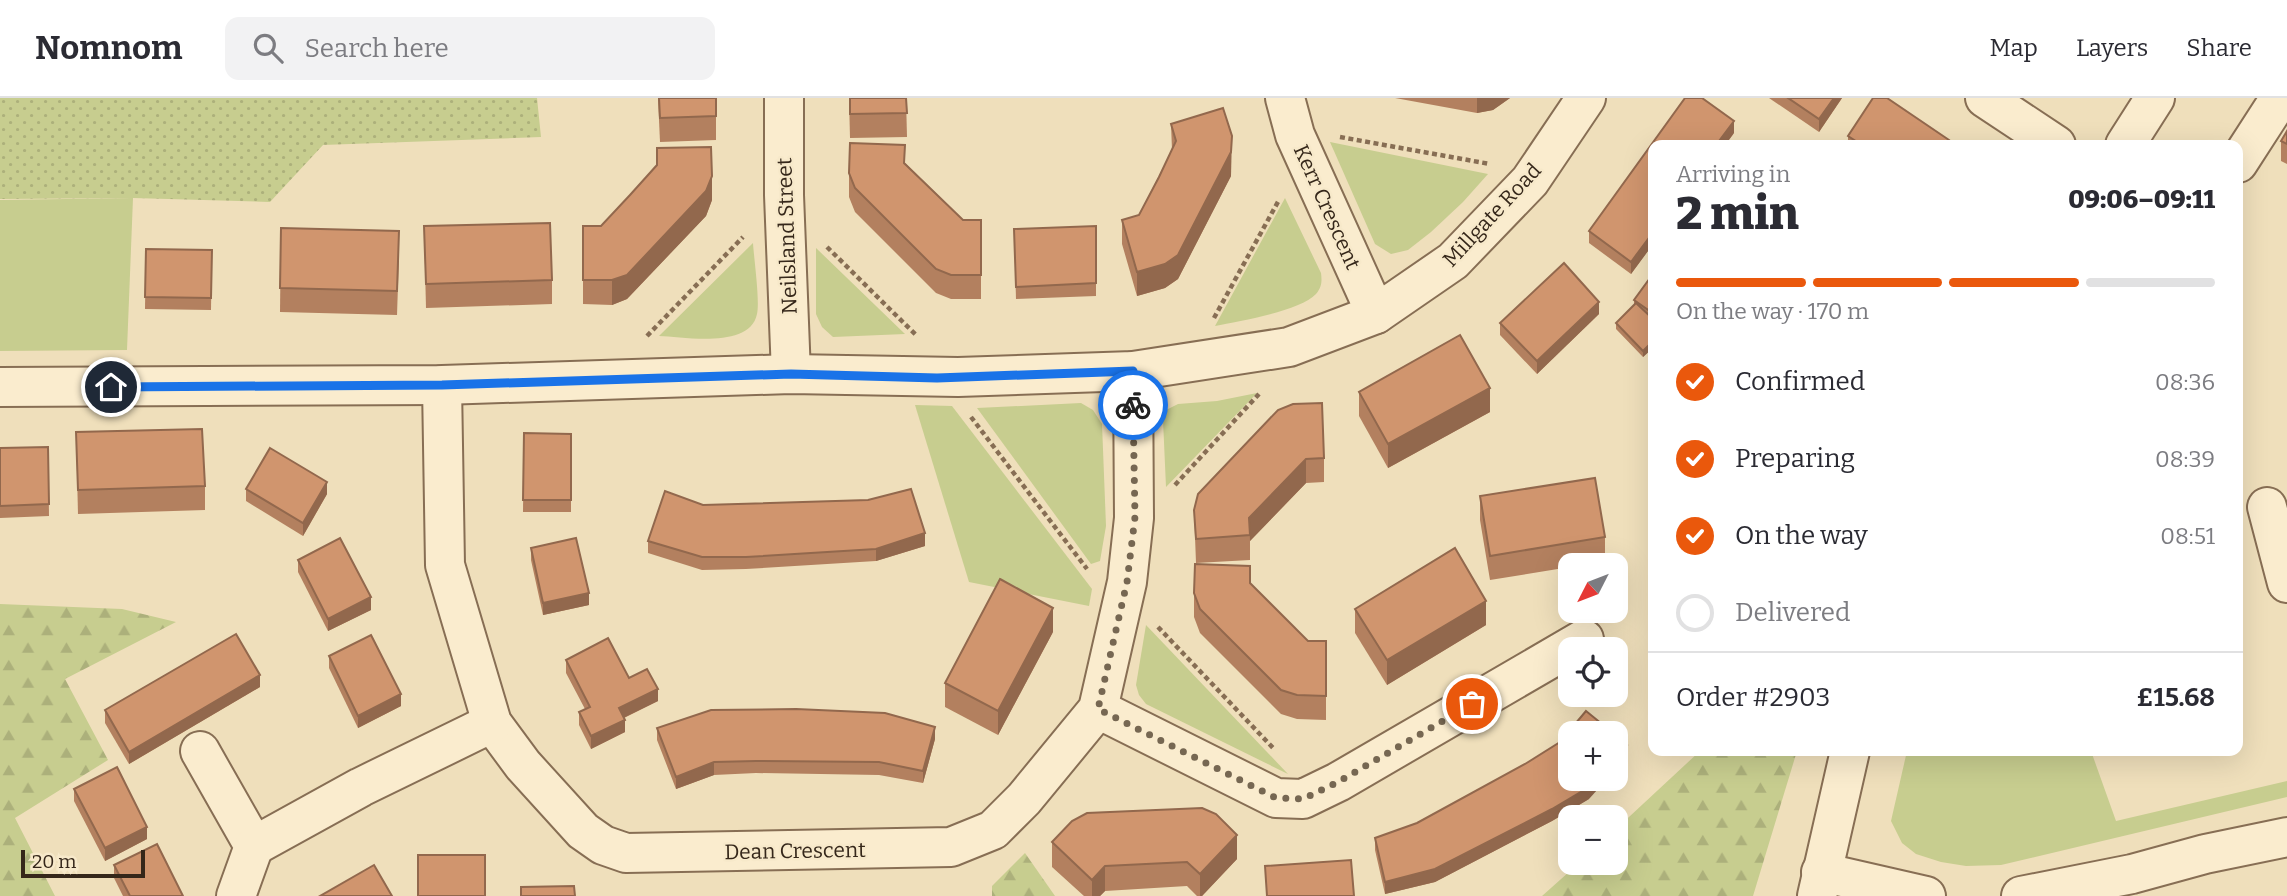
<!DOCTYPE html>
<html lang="en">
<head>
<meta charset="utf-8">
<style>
	:root { --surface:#fff; --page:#f2f2f3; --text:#2b2b33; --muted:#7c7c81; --line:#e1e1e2; --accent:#ea580c }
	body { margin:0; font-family:Bitter,serif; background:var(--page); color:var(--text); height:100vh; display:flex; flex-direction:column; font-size:26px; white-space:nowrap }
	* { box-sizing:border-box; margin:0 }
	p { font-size:23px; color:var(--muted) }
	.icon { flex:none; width:38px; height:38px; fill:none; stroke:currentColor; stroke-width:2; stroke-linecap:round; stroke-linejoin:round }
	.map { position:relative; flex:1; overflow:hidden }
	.side { position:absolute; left:1648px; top:42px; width:595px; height:616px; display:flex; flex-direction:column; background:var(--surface); border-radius:14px; box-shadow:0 7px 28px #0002 }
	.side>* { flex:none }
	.needle { width:46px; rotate:228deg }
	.controls { position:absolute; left:1558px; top:455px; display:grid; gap:14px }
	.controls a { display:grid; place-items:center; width:70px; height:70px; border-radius:14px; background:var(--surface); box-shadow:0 7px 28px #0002; font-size:35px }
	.scale { position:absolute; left:21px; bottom:18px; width:124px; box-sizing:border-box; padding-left:7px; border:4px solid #35271a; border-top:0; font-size:19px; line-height:24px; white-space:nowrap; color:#35271a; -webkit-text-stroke:5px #f7e9ca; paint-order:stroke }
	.pin { position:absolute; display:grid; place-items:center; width:60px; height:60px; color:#fff; margin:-30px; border:4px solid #fff; border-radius:50%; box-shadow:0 2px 7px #0007 }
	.courier { position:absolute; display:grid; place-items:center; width:70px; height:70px; margin:-35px; border:5px solid #1a73e8; border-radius:50%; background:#fff; color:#222; box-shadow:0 2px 9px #0007 }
	.overview em { font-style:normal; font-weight:800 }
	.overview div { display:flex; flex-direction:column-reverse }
	.overview { display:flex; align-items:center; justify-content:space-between; height:119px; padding:0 28px }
	h1 { font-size:46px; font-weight:800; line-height:52px }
	.bar { display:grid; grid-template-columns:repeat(4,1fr); gap:10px 7px; align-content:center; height:84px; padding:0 28px }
	.bar i { height:9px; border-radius:5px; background:var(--line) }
	.bar .active { background:var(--accent) }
	.bar p { grid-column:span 4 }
	.line { display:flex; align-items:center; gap:18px; padding:0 28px; border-top:2px solid var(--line) }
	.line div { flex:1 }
	ol { padding:0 28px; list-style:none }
	li { display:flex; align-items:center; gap:21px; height:77px }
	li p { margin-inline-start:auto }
	li .icon { padding:7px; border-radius:50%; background:var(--accent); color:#fff; stroke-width:4 }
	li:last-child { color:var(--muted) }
	li i { width:38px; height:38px; border:4px solid var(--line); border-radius:50% }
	header { display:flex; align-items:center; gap:42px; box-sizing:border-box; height:98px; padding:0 35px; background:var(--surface); border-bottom:2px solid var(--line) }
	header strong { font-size:33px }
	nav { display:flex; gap:38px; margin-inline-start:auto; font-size:24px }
	.search { width:490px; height:63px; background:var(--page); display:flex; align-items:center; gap:18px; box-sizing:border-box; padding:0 24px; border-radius:14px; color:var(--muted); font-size:26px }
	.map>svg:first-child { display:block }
</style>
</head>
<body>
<header>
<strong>Nomnom</strong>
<div class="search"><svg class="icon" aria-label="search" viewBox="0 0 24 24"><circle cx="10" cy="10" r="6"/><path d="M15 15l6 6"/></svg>Search here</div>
<nav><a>Map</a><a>Layers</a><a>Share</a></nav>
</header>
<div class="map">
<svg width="2287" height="798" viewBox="0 0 2287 798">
	<defs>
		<pattern id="forest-firs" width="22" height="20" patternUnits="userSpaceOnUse" patternTransform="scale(1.75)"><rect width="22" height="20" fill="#c7cd8f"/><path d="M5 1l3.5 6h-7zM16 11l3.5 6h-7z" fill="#acb07b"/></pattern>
		<pattern id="park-dots" width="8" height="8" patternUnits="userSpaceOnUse" patternTransform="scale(1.75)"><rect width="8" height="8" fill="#c7cd8f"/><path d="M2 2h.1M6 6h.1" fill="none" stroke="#acb07b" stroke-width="1.8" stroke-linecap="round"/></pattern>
	</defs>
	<rect width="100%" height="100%" fill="#efdfbb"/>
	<g fill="#c7cd8f">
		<polygon points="1330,44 1488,76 1463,104 1431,134 1408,152 1391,156 1375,146"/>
		<polygon points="133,100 127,252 0,253 0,102"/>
		<path d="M1285,100L1321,175C1322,183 1322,189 1316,196C1300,213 1240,223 1215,228Z"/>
		<path d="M753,145C754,161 760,203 757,216C750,251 685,239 659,238Z"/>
		<polygon points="816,150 905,236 833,239 822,229 816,216"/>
		<polygon points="1257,295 1166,389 1163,322 1166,312 1178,306 1217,303"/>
		<polygon points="1081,305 1093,312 1102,326 1106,428 1100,463 1091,466 977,310"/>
		<polygon points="915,307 952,308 1092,491 1089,508 969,484"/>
		<polygon points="1146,527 1288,676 1146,606 1139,597 1136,587"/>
		<polygon points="1907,653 2091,653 2116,723 2287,683 2287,699 2001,767 1966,768 1941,764 1916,756 1902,745 1891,723"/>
	</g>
	<g fill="url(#forest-firs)">
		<polygon points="0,506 122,511 176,524 65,581 108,662 15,720 55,798 0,798"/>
		<polygon points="1700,653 1797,653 1753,798 1542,798 1579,765 1615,765 1615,732"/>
		<polygon points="1025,755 1055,798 992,798 992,788"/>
	</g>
	<polygon fill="url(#park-dots)" points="0,0 537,0 541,39 323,47 270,104 133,100 0,101"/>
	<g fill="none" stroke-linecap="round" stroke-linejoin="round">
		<defs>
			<g id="minor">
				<polyline points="784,0 784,97 791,276"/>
				<polyline points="1285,0 1295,37 1376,216"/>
				<polyline points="1985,0 2056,47"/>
				<polyline points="2125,47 2155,0"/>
				<polyline points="2238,65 2280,0"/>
				<polyline points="442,287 445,467 492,625 523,667 583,733 603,747 626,755 951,749 993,732 1024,701 1098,611 1127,484 1134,420 1133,273"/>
				<polyline points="0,289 442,287 791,276 958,279 1133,273 1289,249 1376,216 1453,163 1530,83 1586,0"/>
				<polyline points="2267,409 2287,485"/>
				<polyline points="1098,611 1276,700 1303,701 1338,684 1584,541"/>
				<polyline points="200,653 254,748 236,798"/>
				<polyline points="254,748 361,689 492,625"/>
				<polyline points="1821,774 1926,798"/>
				<polyline points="1817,798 1850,653"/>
				<polyline points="2021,798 2132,776 2205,756 2287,739"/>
			</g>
		</defs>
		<use href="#minor" stroke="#876e54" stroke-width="42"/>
		<g stroke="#876e54" stroke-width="4.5" stroke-dasharray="5 3.5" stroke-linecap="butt">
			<polyline points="1340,39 1490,66"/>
			<polyline points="827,149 916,237"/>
			<polyline points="1214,220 1279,102"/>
			<polyline points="647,238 743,139"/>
			<polyline points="971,319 1087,471"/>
			<polyline points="1175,387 1259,296"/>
			<polyline points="1158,529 1275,652"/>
		</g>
		<use href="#minor" stroke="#faecce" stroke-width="38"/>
	</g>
	<g fill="#b3805f">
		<polygon points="658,0 716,0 716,42 660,44"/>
		<polygon points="849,0 906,0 907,39 850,40"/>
		<polygon points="1395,0 1510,0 1493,12 1477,15"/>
		<polygon points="1769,0 1842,0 1819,34"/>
		<polygon points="1171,26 1231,78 1178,181 1165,190 1137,198 1122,146 1122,122 1139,117 1172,52"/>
		<polygon points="2287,33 2287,66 2281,63 2281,43"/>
		<polygon points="1734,35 1631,176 1589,145 1589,133"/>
		<polygon points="1848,38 1949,47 1848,47"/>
		<polygon points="905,65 963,122 981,122 981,201 951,201 936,195 855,114 849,99 849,75"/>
		<polygon points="712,102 706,118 627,201 612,207 583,206 583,128 601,128"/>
		<polygon points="424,128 552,182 552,206 426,210"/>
		<polygon points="1096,128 1096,198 1016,201 1014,131"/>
		<polygon points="281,130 399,157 397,217 280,214"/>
		<polygon points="146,151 212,152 211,212 145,211"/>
		<polygon points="1654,182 1654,249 1643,259 1616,231 1616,225 1634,207 1634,202"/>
		<polygon points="1599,216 1537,276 1500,237 1500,225"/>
		<polygon points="1359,294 1490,314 1388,370 1359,318"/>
		<polygon points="1278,312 1324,360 1324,384 1306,385 1250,443 1250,462 1196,465 1194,412"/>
		<polygon points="76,334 205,388 205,412 78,416"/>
		<polygon points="524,335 571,336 571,414 523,414"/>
		<polygon points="48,349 49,418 0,420 0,350"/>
		<polygon points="246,391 327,396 303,438 246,403"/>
		<polygon points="1480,398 1605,439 1605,463 1582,467 1570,467 1570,469 1490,482 1480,422"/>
		<polygon points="703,407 925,448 876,463 746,471 702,472 648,455 648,443"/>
		<polygon points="531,450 589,507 543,517 531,462"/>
		<polygon points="298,462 371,512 328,533 298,474"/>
		<polygon points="1250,485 1308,543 1326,543 1326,622 1297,621 1281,616 1200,535 1194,519 1194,495"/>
		<polygon points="1355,511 1486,527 1387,587 1355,535"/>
		<polygon points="1053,534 998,637 945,609 945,585"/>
		<polygon points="329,558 401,608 358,630 329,570"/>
		<polygon points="566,562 629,580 658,603 624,620 625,634 591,651 579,627 579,614 585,611 566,575"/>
		<polygon points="260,589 129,666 105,625 105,612"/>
		<polygon points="657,630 935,641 923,685 879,677 756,675 714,677 676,691 657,642"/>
		<polygon points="74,691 147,741 105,763 74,703"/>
		<polygon points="1589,701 1552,723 1435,784 1385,796 1375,752 1375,740"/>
		<polygon points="1052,744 1237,761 1202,798 1197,798 1187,788 1105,793 1100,798 1084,798 1052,769"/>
		<polygon points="114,767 183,798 123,798 114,780"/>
	</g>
	<g fill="#92684d">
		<polygon points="1477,0 1510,0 1493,12 1477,15"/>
		<polygon points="1834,0 1842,0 1819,34 1819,21"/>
		<polygon points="1734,23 1734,35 1725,47 1716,47"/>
		<polygon points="1232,38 1231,78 1178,181 1165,190 1137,198 1137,174"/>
		<polygon points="712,78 712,102 706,118 627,201 612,207 612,182"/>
		<polygon points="1654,133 1654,145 1631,176 1631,164"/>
		<polygon points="1599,204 1599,216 1537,276 1537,263"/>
		<polygon points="1654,242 1654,249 1643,259 1643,253"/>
		<polygon points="1490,290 1490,314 1388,370 1388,346"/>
		<polygon points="1306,361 1306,385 1250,443 1249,420"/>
		<polygon points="327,384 327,396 303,438 303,425"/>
		<polygon points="925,435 925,448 876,463 876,451"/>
		<polygon points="589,495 589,507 543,517 543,505"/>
		<polygon points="371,499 371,512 328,533 328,521"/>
		<polygon points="1486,503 1486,527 1387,587 1387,562"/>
		<polygon points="1053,510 1053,534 998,637 998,613"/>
		<polygon points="260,577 260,589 129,666 129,654"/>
		<polygon points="658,591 658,603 619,622 619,610"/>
		<polygon points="401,596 401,608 358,630 358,618"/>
		<polygon points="625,622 625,634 591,651 591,638"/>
		<polygon points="935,629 935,641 923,685 923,673"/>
		<polygon points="1627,647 1627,659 1615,672 1615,660"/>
		<polygon points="714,664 714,677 676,691 676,679"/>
		<polygon points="1596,681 1607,681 1589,701 1552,723 1435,784 1385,796 1385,784"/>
		<polygon points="147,729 147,741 105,763 105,750"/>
		<polygon points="1237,737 1237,761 1202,798 1200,798 1200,776"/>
		<polygon points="1105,768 1105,793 1100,798 1092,798 1092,782"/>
	</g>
	<g fill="#d0956e" stroke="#92684d" stroke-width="2">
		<polygon points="659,0 716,0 716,18 660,20"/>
		<polygon points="850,0 906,0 907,15 850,16"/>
		<polygon points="1685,0 1702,0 1734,23 1716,47 1654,47 1654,133 1631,164 1589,133"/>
		<polygon points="1788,0 1834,0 1819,21"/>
		<polygon points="1873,0 1887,0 1949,42 1946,47 1862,47 1848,38"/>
		<polygon points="1223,10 1232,38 1231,54 1178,157 1165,166 1137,174 1122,122 1139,117 1159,79 1176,43 1171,26"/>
		<polygon points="2287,33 2287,46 2281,43"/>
		<polygon points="850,45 905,47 904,65 963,122 981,122 981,177 951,177 936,171 855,90 849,75"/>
		<polygon points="711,49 712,78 706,93 627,177 612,182 583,182 583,128 601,128 630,97 657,67 657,50"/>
		<polygon points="550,125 552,182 426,186 424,128"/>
		<polygon points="1096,128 1096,185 1016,189 1014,131"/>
		<polygon points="281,130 399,133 397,193 280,190"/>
		<polygon points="146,151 212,152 211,200 145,199"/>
		<polygon points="1564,165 1599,204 1537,263 1500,225"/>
		<polygon points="1650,180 1654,182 1654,216 1634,202"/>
		<polygon points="1636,205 1654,222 1654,242 1643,253 1616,225"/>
		<polygon points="1460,237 1490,290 1388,346 1359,294"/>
		<polygon points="1322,305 1324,360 1306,361 1249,420 1250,437 1196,441 1194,412 1198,396 1278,312 1293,306"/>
		<polygon points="202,331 205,388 78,392 76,334"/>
		<polygon points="524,335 571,336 571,402 523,402"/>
		<polygon points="48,349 49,406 0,408 0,350"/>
		<polygon points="270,350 327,384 303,425 246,391"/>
		<polygon points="1595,380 1605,439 1490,458 1480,398"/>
		<polygon points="911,391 925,435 876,451 746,459 702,459 648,443 665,393 703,407 868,402"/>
		<polygon points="340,440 371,499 328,521 298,462"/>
		<polygon points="576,440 589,495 543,505 531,450"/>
		<polygon points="1455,450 1486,503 1387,562 1355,511"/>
		<polygon points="1195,466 1250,468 1250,485 1308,543 1326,543 1326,598 1297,597 1281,592 1200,511 1194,495"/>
		<polygon points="1000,481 1053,510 998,613 945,585"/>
		<polygon points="236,536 260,577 129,654 105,612"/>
		<polygon points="371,537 401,596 358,618 329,558"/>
		<polygon points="608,540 629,580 647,571 658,591 619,610 625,622 591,638 579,614 590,609 566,562"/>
		<polygon points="796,611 885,615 935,629 923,673 879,664 756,663 714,664 676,679 657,630 711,612"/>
		<polygon points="1586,613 1613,635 1570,635 1570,681 1596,681 1589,689 1552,711 1435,771 1385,784 1375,740 1417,725 1525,666 1560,644"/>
		<polygon points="1615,637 1627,647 1615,660"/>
		<polygon points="117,669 147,729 105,750 74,691"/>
		<polygon points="1202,710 1216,716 1237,737 1200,776 1187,764 1105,768 1092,782 1052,744 1072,723 1087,715"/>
		<polygon points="157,746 183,798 130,798 114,767"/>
		<rect x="418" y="757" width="67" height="41"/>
		<polygon points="1351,762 1354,798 1267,798 1265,768"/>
		<polygon points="374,767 392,798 320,798"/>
		<polygon points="574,788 575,798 521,798 521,789"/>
	</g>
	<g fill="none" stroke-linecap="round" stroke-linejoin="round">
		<polyline stroke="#766752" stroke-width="7" stroke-dasharray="0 12.6" points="1133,307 1135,419 1127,484 1098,611 1276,700 1303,701 1338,684 1472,606"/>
		<polyline stroke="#1a73e8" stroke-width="9" points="111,289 442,287 791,276 937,280 1133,273 1133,307"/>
	</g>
	<g text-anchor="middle" stroke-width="5" stroke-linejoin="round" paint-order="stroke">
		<g font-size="21" fill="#35271a" stroke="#f7e9ca">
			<text transform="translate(1327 109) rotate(66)" y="7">Kerr Crescent</text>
			<text transform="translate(1492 117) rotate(-47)" y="7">Millgate Road</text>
			<text transform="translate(787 138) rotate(-92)" y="7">Neilsland Street</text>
			<text transform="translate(795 753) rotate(-1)" y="7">Dean Crescent</text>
		</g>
	</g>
</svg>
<div class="controls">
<a><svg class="needle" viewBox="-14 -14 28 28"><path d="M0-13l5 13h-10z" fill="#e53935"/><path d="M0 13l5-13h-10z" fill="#7c7c81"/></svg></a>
<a><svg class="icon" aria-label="locate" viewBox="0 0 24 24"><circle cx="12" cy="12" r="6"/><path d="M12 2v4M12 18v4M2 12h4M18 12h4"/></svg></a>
<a>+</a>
<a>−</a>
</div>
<div class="scale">20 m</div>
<div class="pin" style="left:1472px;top:606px;background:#ea580c"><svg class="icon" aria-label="bag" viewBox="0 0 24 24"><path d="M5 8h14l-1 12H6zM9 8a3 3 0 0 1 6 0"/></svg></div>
<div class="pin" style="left:111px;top:289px;background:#1f2937"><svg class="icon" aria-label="home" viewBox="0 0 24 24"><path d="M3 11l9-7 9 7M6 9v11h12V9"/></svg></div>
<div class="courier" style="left:1133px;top:307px"><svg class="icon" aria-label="bike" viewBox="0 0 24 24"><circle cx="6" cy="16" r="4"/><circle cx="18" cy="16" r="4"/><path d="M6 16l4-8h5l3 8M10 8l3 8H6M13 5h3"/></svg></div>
<section class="side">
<div class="overview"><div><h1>2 min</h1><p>Arriving in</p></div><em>09:06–09:11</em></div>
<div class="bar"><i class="active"></i><i class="active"></i><i class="active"></i><i></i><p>On the way · 170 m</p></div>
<ol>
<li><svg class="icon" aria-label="check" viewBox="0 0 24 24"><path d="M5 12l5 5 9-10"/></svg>Confirmed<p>08:36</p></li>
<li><svg class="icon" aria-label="check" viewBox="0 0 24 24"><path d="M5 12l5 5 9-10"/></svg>Preparing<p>08:39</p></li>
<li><svg class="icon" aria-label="check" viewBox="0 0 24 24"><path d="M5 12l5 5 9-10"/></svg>On the way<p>08:51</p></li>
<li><i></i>Delivered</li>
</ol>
<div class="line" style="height:91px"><div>Order #2903</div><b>£15.68</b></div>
</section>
</div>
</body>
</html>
